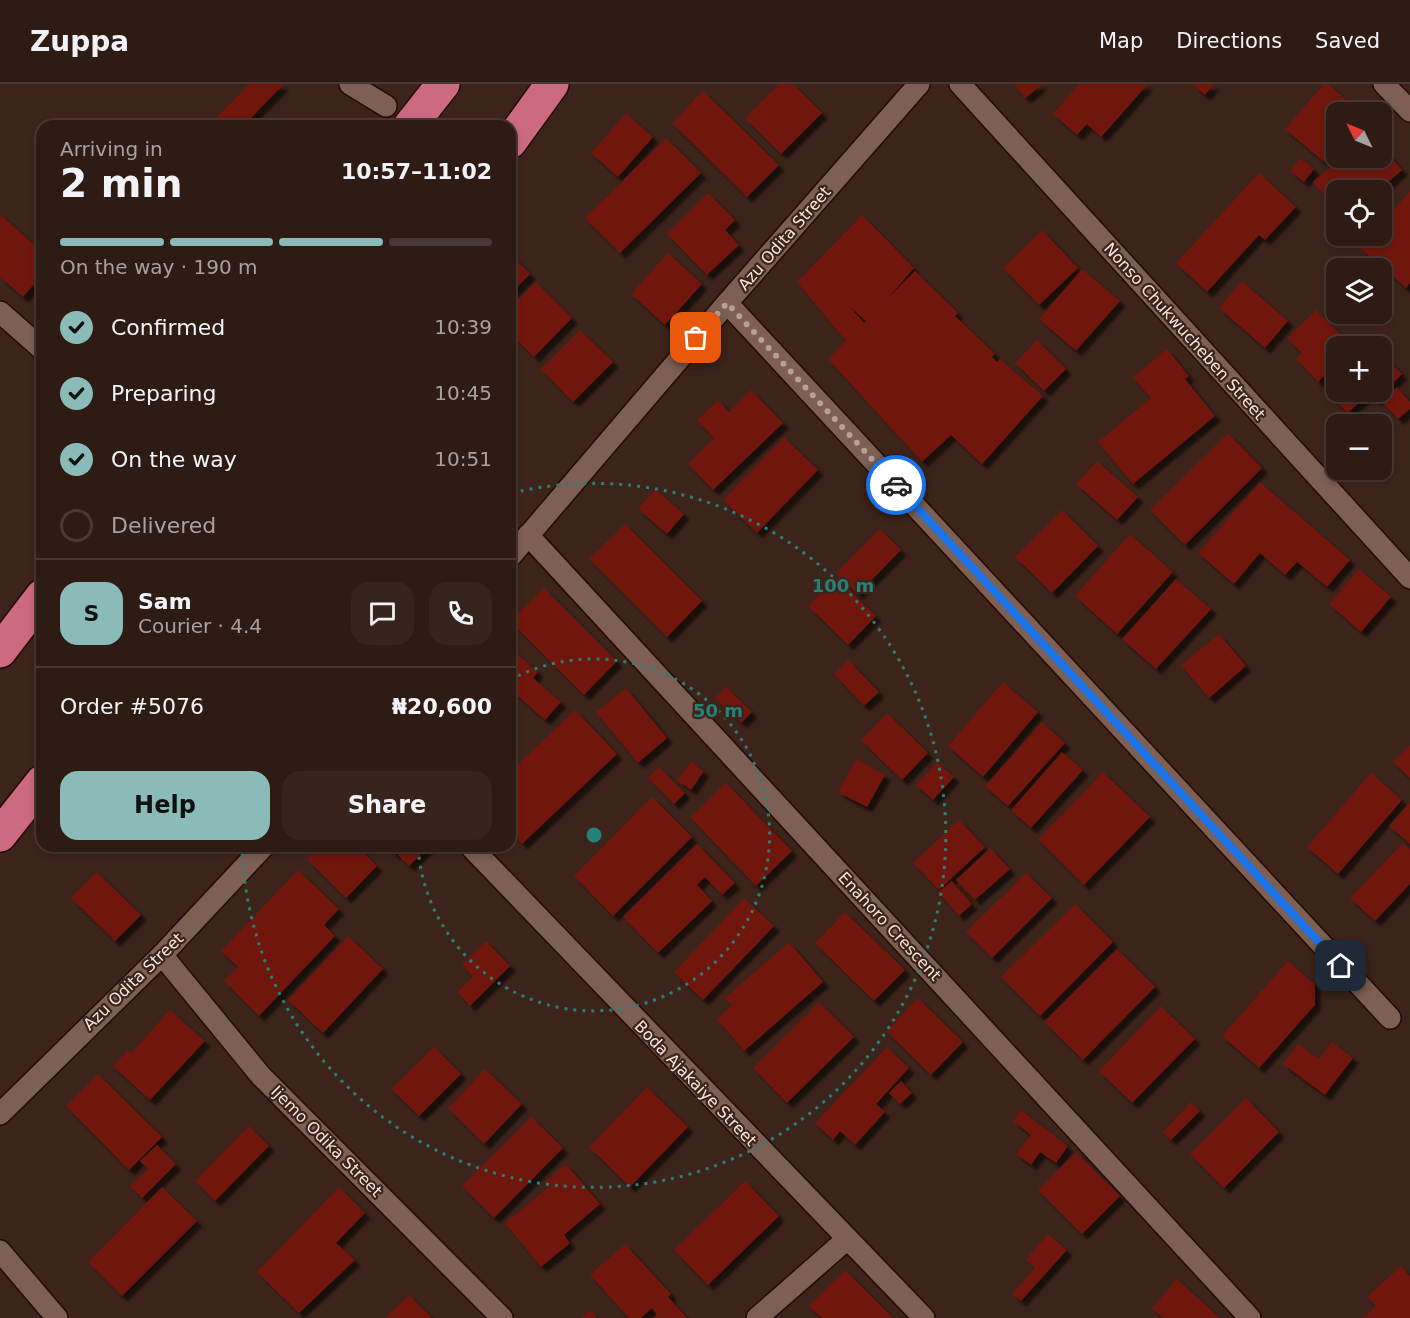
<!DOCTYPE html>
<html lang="en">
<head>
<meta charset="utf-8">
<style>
	:root { --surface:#2e1b14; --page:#36241d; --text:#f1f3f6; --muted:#a7a1a0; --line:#493934; --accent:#8bbbb9 }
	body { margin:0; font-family:"DejaVu Sans",sans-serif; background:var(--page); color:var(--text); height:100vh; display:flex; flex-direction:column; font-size:22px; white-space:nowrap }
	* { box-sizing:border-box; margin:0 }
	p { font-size:20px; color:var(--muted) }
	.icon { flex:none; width:33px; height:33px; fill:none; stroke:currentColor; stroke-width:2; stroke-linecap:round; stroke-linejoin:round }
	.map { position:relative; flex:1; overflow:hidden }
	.panel { position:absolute; left:36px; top:36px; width:480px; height:732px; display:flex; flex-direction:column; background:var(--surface); border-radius:18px; box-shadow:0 3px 9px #0003,0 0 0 2px var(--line) }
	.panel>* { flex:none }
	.needle { width:39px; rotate:313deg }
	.fabs { position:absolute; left:1326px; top:18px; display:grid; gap:12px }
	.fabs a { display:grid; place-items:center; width:66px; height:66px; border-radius:12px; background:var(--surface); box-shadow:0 3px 9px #0003,0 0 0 2px var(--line); font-size:30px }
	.pin { position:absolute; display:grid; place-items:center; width:51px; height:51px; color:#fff; margin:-26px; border-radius:12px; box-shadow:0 3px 9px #0006 }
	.courier { position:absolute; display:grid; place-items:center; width:60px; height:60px; margin:-30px; border:4px solid #1a73e8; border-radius:50%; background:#fff; color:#222; box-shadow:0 2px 8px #0007 }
	.head em { font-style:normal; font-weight:800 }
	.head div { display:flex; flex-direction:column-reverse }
	.head { display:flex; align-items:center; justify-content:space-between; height:102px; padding:0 24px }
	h1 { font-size:39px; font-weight:800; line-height:45px }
	.bar { display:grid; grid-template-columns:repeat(4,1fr); gap:9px 6px; align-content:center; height:72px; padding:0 24px }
	.bar i { height:8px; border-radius:4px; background:var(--line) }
	.bar .active { background:var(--accent) }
	.bar p { grid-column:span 4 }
	.line { display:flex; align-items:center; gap:15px; padding:0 24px; border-top:2px solid var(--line) }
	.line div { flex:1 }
	.round { display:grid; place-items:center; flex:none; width:63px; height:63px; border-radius:18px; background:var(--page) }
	ol { padding:0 24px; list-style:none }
	li { display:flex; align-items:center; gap:18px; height:66px }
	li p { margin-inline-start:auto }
	li .icon { padding:6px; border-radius:50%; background:var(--accent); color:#111; stroke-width:4 }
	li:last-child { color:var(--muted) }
	li i { width:33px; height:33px; border:3px solid var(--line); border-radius:50% }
	.cta { display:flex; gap:12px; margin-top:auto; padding:12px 24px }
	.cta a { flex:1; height:69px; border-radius:18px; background:var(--accent); color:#111; font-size:24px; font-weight:800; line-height:69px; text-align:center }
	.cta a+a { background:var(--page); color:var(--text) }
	header { display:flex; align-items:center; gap:36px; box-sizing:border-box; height:84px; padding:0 30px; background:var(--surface); border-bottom:2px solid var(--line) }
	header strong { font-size:28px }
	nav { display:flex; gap:33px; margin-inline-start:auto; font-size:21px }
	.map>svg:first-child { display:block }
</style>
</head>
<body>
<header>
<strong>Zuppa</strong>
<nav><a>Map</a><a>Directions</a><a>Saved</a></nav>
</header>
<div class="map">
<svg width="1410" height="1234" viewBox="0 0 1410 1234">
	<defs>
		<filter id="shadow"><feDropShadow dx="5.5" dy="5.5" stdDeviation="1.5" flood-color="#0009"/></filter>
	</defs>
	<rect width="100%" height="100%" fill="#3d241a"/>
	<g fill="#6f150f" fill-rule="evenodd" filter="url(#shadow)">
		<polygon points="249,0 284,0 243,42 208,42"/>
		<polygon points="779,0 793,0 822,29 781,70 745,34"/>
		<polygon points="1014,0 1043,0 1025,14"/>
		<polygon points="1079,0 1148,0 1101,53 1087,40 1077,51 1053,30"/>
		<polygon points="1192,0 1214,0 1205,11"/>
		<polygon points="1324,0 1328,0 1361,28 1336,28 1336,64 1324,78 1285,45"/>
		<polygon points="703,7 779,81 747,113 672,39"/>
		<polygon points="626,29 653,53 618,93 591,69"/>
		<polygon points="666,54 701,89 620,169 585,134"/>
		<polygon points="1382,63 1402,86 1379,106 1336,106 1336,125 1313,98 1341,74 1382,74"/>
		<polygon points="1300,74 1314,85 1304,98 1290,87"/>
		<polygon points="1259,89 1296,123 1265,156 1259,151 1207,208 1176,179"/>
		<polygon points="1410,107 1410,199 1406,204 1360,164 1371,152 1382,152 1382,140"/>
		<polygon points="708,109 735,136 725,146 739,161 707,191 667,150"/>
		<polygon points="0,130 42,168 42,191 23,213 0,193"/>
		<path d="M862,131L914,184L887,215L915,187L958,229L955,232L995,270L992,273L997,278L1000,275L1043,312L982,380L951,351L922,378L828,275L846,257L797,198ZM850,223L866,237L864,239Z"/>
		<polygon points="1042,146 1078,184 1039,221 1003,184"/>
		<polygon points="668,169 702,200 665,241 631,210"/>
		<polygon points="510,170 530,190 510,210"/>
		<polygon points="1082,185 1120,217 1076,267 1039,235"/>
		<polygon points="1242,197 1288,237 1265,264 1219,224"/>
		<polygon points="536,198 572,234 534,273 510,249 510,224"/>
		<polygon points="1316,226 1352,262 1336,262 1336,280 1318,298 1296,275 1302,269 1287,254"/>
		<polygon points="580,246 613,278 573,318 541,285"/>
		<polygon points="1037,256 1066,285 1044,307 1015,279"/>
		<polygon points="1167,265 1189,292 1185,295 1215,332 1133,400 1098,358 1151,314 1133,293"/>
		<polygon points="1382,270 1402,290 1376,317 1369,309 1348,329 1329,310 1336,303 1336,308 1382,308"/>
		<polygon points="1397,303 1410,318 1410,325 1398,335 1382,318"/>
		<polygon points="751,306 783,339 713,406 688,380 714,354 697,336 718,316 729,328"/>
		<polygon points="1228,349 1262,384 1185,461 1150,426"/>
		<polygon points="784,353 818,386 757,449 723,416"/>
		<polygon points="1097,377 1138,413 1117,436 1076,400"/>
		<polygon points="1260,398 1350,476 1327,503 1297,478 1285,491 1260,469 1234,500 1198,469"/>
		<polygon points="655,405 684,430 667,450 638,425"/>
		<polygon points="1062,426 1098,462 1052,509 1015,473"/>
		<polygon points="625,440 702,517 667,553 589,475"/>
		<polygon points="880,445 901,466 858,510 836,489"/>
		<polygon points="1130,450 1173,488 1117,550 1075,512"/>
		<polygon points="1359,485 1391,513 1361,548 1329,520"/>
		<polygon points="836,493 876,532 848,561 808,522"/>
		<polygon points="1176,495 1211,525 1156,585 1122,555"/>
		<polygon points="544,504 617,577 584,611 510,537"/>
		<polygon points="1219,550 1246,582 1209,614 1181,581"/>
		<polygon points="510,564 538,588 533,594 561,618 545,636 510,605"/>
		<polygon points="848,576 879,608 864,622 834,590"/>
		<polygon points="1003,598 1038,628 983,693 948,662"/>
		<polygon points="726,603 752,628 741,639 715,614"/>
		<polygon points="626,604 667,654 638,679 596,628"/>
		<polygon points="575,626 617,670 522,760 510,747 510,688"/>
		<polygon points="887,629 928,669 902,696 861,656"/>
		<polygon points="1042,638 1065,659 1008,722 985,702"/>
		<polygon points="1410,661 1410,694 1393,678"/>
		<polygon points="1062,668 1083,686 1031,744 1011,726"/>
		<polygon points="856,675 885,691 867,723 838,708"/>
		<polygon points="691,678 704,687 691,706 677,696"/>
		<polygon points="937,678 954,693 933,716 916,701"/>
		<polygon points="659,683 685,709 674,720 648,694"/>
		<polygon points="1103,688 1150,733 1084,801 1038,755"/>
		<polygon points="1371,689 1402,716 1338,790 1307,763"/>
		<polygon points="726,699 792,767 756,802 690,733"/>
		<polygon points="652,713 692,753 613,832 574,792"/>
		<polygon points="1409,719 1410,720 1410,760 1389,742"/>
		<polygon points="959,736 985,763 939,806 913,779"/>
		<polygon points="1403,759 1410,765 1410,800 1375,837 1350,814"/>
		<polygon points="697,760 735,799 722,811 705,793 697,801 712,817 658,869 623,833"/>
		<polygon points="320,762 357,762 377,782 346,814 307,775"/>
		<polygon points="386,762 404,762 395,771"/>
		<polygon points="407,762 429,762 409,782 398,771"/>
		<polygon points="990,764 1010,785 975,816 956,796"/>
		<polygon points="298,786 339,825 324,841 335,852 259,932 224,897 238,883 221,867"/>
		<polygon points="97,788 141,831 115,857 71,814"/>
		<polygon points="1026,789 1052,814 992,874 966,848"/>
		<polygon points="952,797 972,820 959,832 938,808"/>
		<polygon points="744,814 774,842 703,916 674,888"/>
		<polygon points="1075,820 1113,858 1040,932 1001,893"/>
		<polygon points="845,828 905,886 874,917 815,859"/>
		<polygon points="348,852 383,885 323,949 288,916"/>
		<polygon points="486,857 510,882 470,922 457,908 473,893 462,881"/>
		<polygon points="789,858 823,898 744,967 717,935 732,921 725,914"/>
		<polygon points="1117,865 1155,903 1083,976 1044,938"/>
		<polygon points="1288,877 1315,900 1315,921 1259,984 1222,952"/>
		<polygon points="918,914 963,958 931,991 886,947"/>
		<polygon points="819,918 854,953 787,1019 753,984"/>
		<polygon points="1161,922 1195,955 1132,1019 1099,987"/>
		<polygon points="170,926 205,957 150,1016 113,982 128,966 131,969"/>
		<polygon points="1332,958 1353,974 1325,1011 1283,980 1298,960 1319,975"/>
		<polygon points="434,963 461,990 419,1032 391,1005"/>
		<polygon points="887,963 909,984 876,1020 885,1028 855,1061 840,1047 833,1056 815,1039"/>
		<polygon points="485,985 522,1020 484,1060 448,1024"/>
		<polygon points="98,990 162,1053 129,1086 66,1022"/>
		<polygon points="901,997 912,1009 900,1020 889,1009"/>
		<polygon points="647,1003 688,1043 630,1103 589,1063"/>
		<polygon points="1246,1014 1279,1048 1224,1104 1190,1070"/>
		<polygon points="1191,1018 1200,1027 1171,1056 1163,1048"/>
		<polygon points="1021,1026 1068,1062 1056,1079 1040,1068 1031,1081 1016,1070 1031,1051 1013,1037"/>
		<polygon points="531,1033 563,1064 494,1134 462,1102"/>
		<polygon points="249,1042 269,1062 215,1117 195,1097"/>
		<polygon points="157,1061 176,1080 142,1114 130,1102 148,1085 140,1077"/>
		<polygon points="1076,1068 1120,1112 1082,1150 1038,1106"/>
		<polygon points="566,1080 600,1120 564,1151 570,1159 541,1183 505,1139 550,1102 546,1097"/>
		<polygon points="745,1097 779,1132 708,1201 674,1166"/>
		<polygon points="162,1103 197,1137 122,1212 88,1178"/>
		<polygon points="339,1103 365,1129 336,1159 355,1176 299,1229 257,1188"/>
		<polygon points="1048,1150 1067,1166 1021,1217 1012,1210 1035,1184 1026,1175"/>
		<polygon points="625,1160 671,1210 668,1213 687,1234 654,1234 657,1231 652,1224 641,1234 629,1234 590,1191"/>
		<polygon points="1401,1182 1410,1192 1410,1234 1363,1234 1376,1222 1367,1213"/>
		<polygon points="845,1186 893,1234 822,1234 809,1222"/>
		<polygon points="1177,1195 1220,1234 1163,1234 1152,1224"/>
		<polygon points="409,1211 432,1234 385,1234"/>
		<polygon points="590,1226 597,1234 582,1234"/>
	</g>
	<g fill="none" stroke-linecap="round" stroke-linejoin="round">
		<defs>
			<g id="minor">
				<polyline points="350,0 386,22"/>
				<polyline points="960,0 1410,494"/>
				<polyline points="1384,0 1410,27"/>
				<polyline points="727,219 1390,934"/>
				<polyline points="0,228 42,265"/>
				<polyline points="528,451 1250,1234"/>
				<polyline points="510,473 727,219 919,0"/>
				<polyline points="470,762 924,1234"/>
				<polyline points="162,871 261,992 502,1234"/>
				<polyline points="0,1030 162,871 264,762"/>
				<polyline points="0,1167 57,1234"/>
				<polyline points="757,1234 846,1156"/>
			</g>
			<g id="trunk">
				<polyline points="410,42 443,0"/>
				<polyline points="510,58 552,0"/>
				<polyline points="0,567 42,512"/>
				<polyline points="0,751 42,698"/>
			</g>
		</defs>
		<use href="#minor" stroke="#230c04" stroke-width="24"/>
		<use href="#trunk" stroke="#230c04" stroke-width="36"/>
		<use href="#minor" stroke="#7d5f53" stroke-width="21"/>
		<use href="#trunk" stroke="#cc6a80" stroke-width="33"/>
	</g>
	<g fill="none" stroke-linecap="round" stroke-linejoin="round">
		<polyline stroke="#b6a199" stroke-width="6" stroke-dasharray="0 10.8" points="696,254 727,219 896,401"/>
		<polyline stroke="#1a73e8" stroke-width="8" points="896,401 1341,882"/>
	</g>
	<g fill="none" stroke="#268179" stroke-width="3" stroke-dasharray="3 6">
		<path d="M510 596A176 176 0 1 1 418 763"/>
		<path d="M512 409A352 352 0 1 1 242 763"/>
	</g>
	<g text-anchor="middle" stroke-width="4.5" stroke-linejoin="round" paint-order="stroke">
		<g font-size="16" fill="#f7e5de" stroke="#3d241a">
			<text transform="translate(784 154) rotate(-49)" y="6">Azu Odita Street</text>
			<text transform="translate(1185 247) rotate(48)" y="6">Nonso Chukwucheben Street</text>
			<text transform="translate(890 842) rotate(47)" y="6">Enahoro Crescent</text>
			<text transform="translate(133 897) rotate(-44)" y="6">Azu Odita Street</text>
			<text transform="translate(696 999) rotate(46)" y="6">Boda Ajakaiye Street</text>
			<text transform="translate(327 1057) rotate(45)" y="6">Ijemo Odika Street</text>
		</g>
	</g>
	<circle cx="594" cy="751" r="9" fill="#268179" stroke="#3d241a" stroke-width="3"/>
	<g font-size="18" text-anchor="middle" font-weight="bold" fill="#268179" stroke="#3d241a" stroke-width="4.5" stroke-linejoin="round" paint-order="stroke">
		<text x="843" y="508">100 m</text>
		<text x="718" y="633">50 m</text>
	</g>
</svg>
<div class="fabs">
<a><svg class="needle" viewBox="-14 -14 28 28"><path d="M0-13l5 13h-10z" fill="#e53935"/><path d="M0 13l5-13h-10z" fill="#a7a1a0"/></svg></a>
<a><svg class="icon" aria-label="locate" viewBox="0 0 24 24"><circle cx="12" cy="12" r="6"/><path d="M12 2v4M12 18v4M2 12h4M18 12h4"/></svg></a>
<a><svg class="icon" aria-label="layers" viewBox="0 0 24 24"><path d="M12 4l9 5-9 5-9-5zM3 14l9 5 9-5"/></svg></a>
<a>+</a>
<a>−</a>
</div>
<div class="pin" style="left:696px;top:254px;background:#ea580c"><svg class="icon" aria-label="bag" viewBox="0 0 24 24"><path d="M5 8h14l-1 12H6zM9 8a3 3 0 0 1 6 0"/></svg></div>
<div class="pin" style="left:1341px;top:882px;background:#1f2937"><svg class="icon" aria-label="home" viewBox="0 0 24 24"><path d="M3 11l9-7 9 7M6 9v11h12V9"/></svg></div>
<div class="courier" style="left:896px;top:401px"><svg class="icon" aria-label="car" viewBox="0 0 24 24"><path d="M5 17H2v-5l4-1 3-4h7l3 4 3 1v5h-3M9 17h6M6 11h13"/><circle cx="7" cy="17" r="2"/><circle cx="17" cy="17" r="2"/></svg></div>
<section class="panel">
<div class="head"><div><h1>2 min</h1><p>Arriving in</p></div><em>10:57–11:02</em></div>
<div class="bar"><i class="active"></i><i class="active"></i><i class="active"></i><i></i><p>On the way · 190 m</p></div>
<ol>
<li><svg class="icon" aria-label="check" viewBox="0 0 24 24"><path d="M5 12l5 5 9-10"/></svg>Confirmed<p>10:39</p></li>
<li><svg class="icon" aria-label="check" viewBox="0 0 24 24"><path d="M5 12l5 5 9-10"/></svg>Preparing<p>10:45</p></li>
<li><svg class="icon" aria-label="check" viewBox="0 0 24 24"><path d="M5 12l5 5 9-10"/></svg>On the way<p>10:51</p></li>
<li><i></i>Delivered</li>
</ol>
<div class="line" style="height:108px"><b class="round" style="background:var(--accent);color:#111">S</b><div><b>Sam</b><p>Courier · 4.4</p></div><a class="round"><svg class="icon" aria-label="chat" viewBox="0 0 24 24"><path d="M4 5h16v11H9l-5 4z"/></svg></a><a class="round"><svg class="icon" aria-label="phone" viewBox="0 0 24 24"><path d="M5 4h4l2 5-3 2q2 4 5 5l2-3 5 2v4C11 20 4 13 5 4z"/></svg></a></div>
<div class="line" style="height:78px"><div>Order #5076</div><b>₦20,600</b></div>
<div class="cta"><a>Help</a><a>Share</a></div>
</section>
</div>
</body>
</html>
